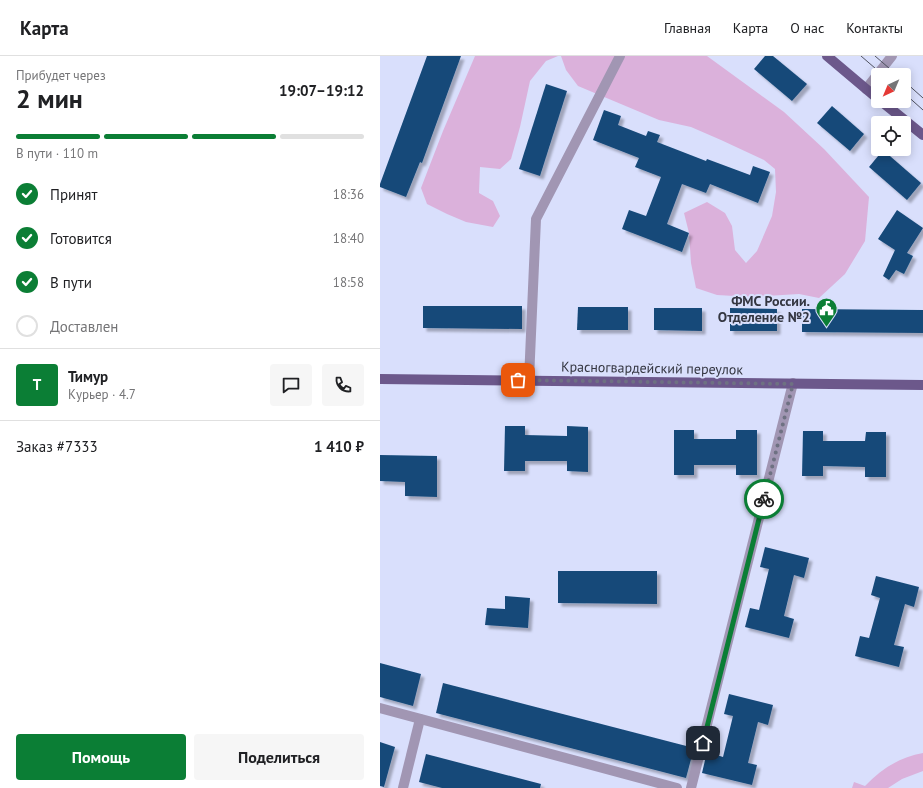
<!DOCTYPE html>
<html lang="ru">
<head>
<meta charset="utf-8">
<style>
	:root { --surface:#fff; --page:#f6f6f6; --text:#202124; --muted:#757577; --line:#e0e0e0; --accent:#0b7e35 }
	body { margin:0; font-family:"PT Sans",sans-serif; background:var(--page); color:var(--text); height:100vh; display:flex; flex-direction:column; font-size:15px; white-space:nowrap }
	* { box-sizing:border-box; margin:0 }
	p { font-size:13px; color:var(--muted) }
	.icon { flex:none; width:22px; height:22px; fill:none; stroke:currentColor; stroke-width:2; stroke-linecap:round; stroke-linejoin:round }
	.map { position:relative; flex:1; overflow:hidden }
	.details { display:flex; flex-direction:column; background:var(--surface); width:380px }
	.details>* { flex:none }
	.needle { width:26px; rotate:224deg }
	.controls { position:absolute; left:491px; top:12px; display:grid; gap:8px }
	.controls a { display:grid; place-items:center; width:40px; height:40px; border-radius:4px; background:var(--surface); box-shadow:0 2px 10px #0003; font-size:20px }
	.pin { position:absolute; display:grid; place-items:center; width:34px; height:34px; color:#fff; margin:-17px; border-radius:8px; box-shadow:0 2px 6px #0006 }
	.courier { position:absolute; display:grid; place-items:center; width:40px; height:40px; margin:-20px; border:3px solid #0b7e35; border-radius:50%; background:#fff; color:#222; box-shadow:0 1px 5px #0007 }
	.head em { font-style:normal; font-weight:600 }
	.head div { display:flex; flex-direction:column-reverse }
	.head { display:flex; align-items:center; justify-content:space-between; height:68px; padding:0 16px }
	h1 { font-size:26px; font-weight:600; line-height:30px }
	.bar { display:grid; grid-template-columns:repeat(4,1fr); gap:6px 4px; align-content:center; height:48px; padding:0 16px }
	.bar i { height:5px; border-radius:3px; background:var(--line) }
	.bar .on { background:var(--accent) }
	.bar p { grid-column:span 4 }
	.line { display:flex; align-items:center; gap:10px; padding:0 16px; border-top:1px solid var(--line) }
	.line div { flex:1 }
	.round { display:grid; place-items:center; flex:none; width:42px; height:42px; border-radius:4px; background:var(--page) }
	ol { padding:0 16px; list-style:none }
	li { display:flex; align-items:center; gap:12px; height:44px }
	li p { margin-inline-start:auto }
	li .icon { padding:4px; border-radius:50%; background:var(--accent); color:#fff; stroke-width:4 }
	li:last-child { color:var(--muted) }
	li i { width:22px; height:22px; border:2px solid var(--line); border-radius:50% }
	.action { display:flex; gap:8px; margin-top:auto; padding:8px 16px }
	.action a { flex:1; height:46px; border-radius:4px; background:var(--accent); color:#fff; font-size:16px; font-weight:600; line-height:46px; text-align:center }
	.action a+a { background:var(--page); color:var(--text) }
	header { display:flex; align-items:center; gap:24px; box-sizing:border-box; height:56px; padding:0 20px; background:var(--surface); border-bottom:1px solid var(--line) }
	header strong { font-size:19px }
	nav { display:flex; gap:22px; margin-inline-start:auto; font-size:14px }
	main { display:flex; flex:1; min-height:0 }
	.map>svg:first-child { display:block }
</style>
</head>
<body>
<header>
<strong>Карта</strong>
<nav><a>Главная</a><a>Карта</a><a>О нас</a><a>Контакты</a></nav>
</header>
<main>
<section class="details">
<div class="head"><div><h1>2 мин</h1><p>Прибудет через</p></div><em>19:07–19:12</em></div>
<div class="bar"><i class="on"></i><i class="on"></i><i class="on"></i><i></i><p>В пути · 110 m</p></div>
<ol>
<li><svg class="icon" aria-label="check" viewBox="0 0 24 24"><path d="M5 12l5 5 9-10"/></svg>Принят<p>18:36</p></li>
<li><svg class="icon" aria-label="check" viewBox="0 0 24 24"><path d="M5 12l5 5 9-10"/></svg>Готовится<p>18:40</p></li>
<li><svg class="icon" aria-label="check" viewBox="0 0 24 24"><path d="M5 12l5 5 9-10"/></svg>В пути<p>18:58</p></li>
<li><i></i>Доставлен</li>
</ol>
<div class="line" style="height:72px"><b class="round" style="background:var(--accent);color:#fff">Т</b><div><b>Тимур</b><p>Курьер · 4.7</p></div><a class="round"><svg class="icon" aria-label="chat" viewBox="0 0 24 24"><path d="M4 5h16v11H9l-5 4z"/></svg></a><a class="round"><svg class="icon" aria-label="phone" viewBox="0 0 24 24"><path d="M5 4h4l2 5-3 2q2 4 5 5l2-3 5 2v4C11 20 4 13 5 4z"/></svg></a></div>
<div class="line" style="height:52px"><div>Заказ #7333</div><b>1 410 ₽</b></div>
<div class="action"><a>Помощь</a><a>Поделиться</a></div>
</section>
<div class="map">
<svg width="543" height="732" viewBox="0 0 543 732">
	<defs>
		<filter id="shadow"><feDropShadow dx="3.5" dy="3.5" stdDeviation="1" flood-color="#0004"/></filter>
	</defs>
	<rect width="100%" height="100%" fill="#d9dffc"/>
	<g fill="#dbb1db">
		<polygon points="95,0 178,0 166,5 150,25 140,71 131,103 120,113 100,111 99,137 113,145 120,160 113,171 86,166 67,158 47,148 41,132 63,75"/>
		<polygon points="181,0 327,0 404,56 444,93 489,141 485,185 465,218 439,242 419,238 372,241 337,239 316,232 311,207 309,177 304,157 327,146 345,157 352,170 355,194 366,207 377,195 392,160 396,136 395,113 384,104 341,84 311,71 279,64 198,30 186,14"/>
		<path d="M543,697V715L522,723L508,732H472L474,726L485,730C501,713 520,701 543,697Z"/>
	</g>
	<g fill="#154979" filter="url(#shadow)">
		<polygon points="47,0 81,0 42,107 40,106 26,141 0,131 0,128"/>
		<polygon points="385,0 393,0 427,28 412,45 374,13"/>
		<polygon points="166,28 187,35 160,120 139,113"/>
		<polygon points="452,50 484,78 470,95 437,67"/>
		<polygon points="224,54 241,60 238,69 266,80 268,75 280,79 277,86 326,105 327,103 370,119 373,110 390,116 378,147 330,128 326,137 302,128 287,168 309,177 302,196 242,173 249,154 266,160 281,121 255,111 259,102 213,84"/>
		<polygon points="503,94 541,127 527,144 489,111"/>
		<polygon points="517,154 543,172 527,197 533,200 524,218 516,214 509,224 503,220 515,194 498,183"/>
		<polygon points="43,250 142,250 142,273 43,272"/>
		<polygon points="198,251 248,251 248,274 197,274"/>
		<polygon points="274,252 322,252 322,275 274,274"/>
		<polygon points="350,252 397,253 397,275 350,275"/>
		<polygon points="422,253 543,254 543,277 422,276"/>
		<polygon points="125,370 145,370 145,379 187,380 187,370 208,371 208,416 187,415 187,405 145,405 145,415 124,415"/>
		<polygon points="294,374 314,374 314,383 356,383 356,374 377,374 377,419 356,419 356,409 314,409 314,419 294,419"/>
		<polygon points="423,375 443,375 443,385 485,385 486,376 506,376 506,421 485,421 485,411 443,410 443,420 422,420"/>
		<polygon points="0,399 57,400 57,441 25,440 25,426 0,425"/>
		<polygon points="385,491 429,502 424,522 414,519 404,560 414,563 409,582 365,571 370,552 379,554 389,513 380,511"/>
		<polygon points="178,515 277,515 277,548 178,547"/>
		<polygon points="496,520 539,531 534,551 525,548 514,589 524,591 519,611 475,600 480,580 489,582 500,542 491,539"/>
		<polygon points="125,540 150,542 148,572 105,569 107,552 125,553"/>
		<polygon points="0,607 41,618 33,650 0,641"/>
		<polygon points="63,627 314,692 306,722 56,657"/>
		<polygon points="349,638 393,649 388,669 378,666 368,707 377,709 372,729 322,717 327,696 343,701 353,660 344,658"/>
		<polygon points="0,686 15,691 4,731 0,730"/>
		<polygon points="46,698 161,728 160,732 62,732 39,726"/>
	</g>
	<g fill="none" stroke-linecap="round" stroke-linejoin="round">
		<g stroke="#a196b3" stroke-width="10">
			<polyline points="486,33 512,0"/>
			<polyline points="149,324 156,163 240,0"/>
			<polyline points="0,652 297,732"/>
			<polyline points="23,732 40,663"/>
			<polyline points="311,732 413,327"/>
		</g>
		<g stroke="#6c588b" stroke-width="10">
			<polyline points="447,0 498,43"/>
			<polyline points="501,45 543,79"/>
			<polyline points="0,323 543,329"/>
		</g>
		<g stroke="#515361" stroke-width="1">
			<polyline points="481,0 503,19"/>
			<polyline points="495,0 517,19"/>
			<polyline points="524,25 543,42"/>
			<polyline points="524,37 543,54"/>
		</g>
	</g>
	<g fill="none" stroke-linecap="round" stroke-linejoin="round">
		<polyline stroke="#6e7182" stroke-width="4" stroke-dasharray="0 7.2" points="138,324 413,328 384,443"/>
		<polyline stroke="#0b7e35" stroke-width="5" points="323,687 384,443"/>
	</g>
	<defs>
		<symbol id="civic-pin" viewBox="-11 -11 22 30"><path d="M0 17L-7.5 6A9.5 9.5 0 1 1 7.5 6Z" fill="#0b7e35" stroke="#d9dffc"/><path d="M-.6-6.5H3V-4.5H.6V-3L4-1V1h2V6H-6V1h2V-1L-.6-3ZM-1.2 2.5V6h2.4V2.5Z" fill="#fff"/></symbol>
	</defs>
	<g fill-rule="evenodd">
		<use href="#civic-pin" x="434" y="240" width="25" height="34"/>
	</g>
	<g text-anchor="middle" stroke-width="4" stroke-linejoin="round" paint-order="stroke">
		<g font-size="14" font-weight="bold" fill="#343641" stroke="#d9dffc" text-anchor="end">
			<text x="430" y="250">ФМС России.<tspan x="430" dy="16">Отделение №2</tspan></text>
		</g>
		<g font-size="14" fill="#343641" stroke="#d9dffc">
			<text transform="translate(272 312) rotate(1)" y="5">Красногвардейский переулок</text>
		</g>
	</g>
</svg>
<div class="controls">
<a><svg class="needle" viewBox="-14 -14 28 28"><path d="M0-13l5 13h-10z" fill="#e53935"/><path d="M0 13l5-13h-10z" fill="#757577"/></svg></a>
<a><svg class="icon" aria-label="locate" viewBox="0 0 24 24"><circle cx="12" cy="12" r="6"/><path d="M12 2v4M12 18v4M2 12h4M18 12h4"/></svg></a>
</div>
<div class="pin" style="left:138px;top:324px;background:#ea580c"><svg class="icon" aria-label="bag" viewBox="0 0 24 24"><path d="M5 8h14l-1 12H6zM9 8a3 3 0 0 1 6 0"/></svg></div>
<div class="pin" style="left:323px;top:687px;background:#1f2937"><svg class="icon" aria-label="home" viewBox="0 0 24 24"><path d="M3 11l9-7 9 7M6 9v11h12V9"/></svg></div>
<div class="courier" style="left:384px;top:443px"><svg class="icon" aria-label="bike" viewBox="0 0 24 24"><circle cx="6" cy="16" r="4"/><circle cx="18" cy="16" r="4"/><path d="M6 16l4-8h5l3 8M10 8l3 8H6M13 5h3"/></svg></div>
</div>
</main>
</body>
</html>
